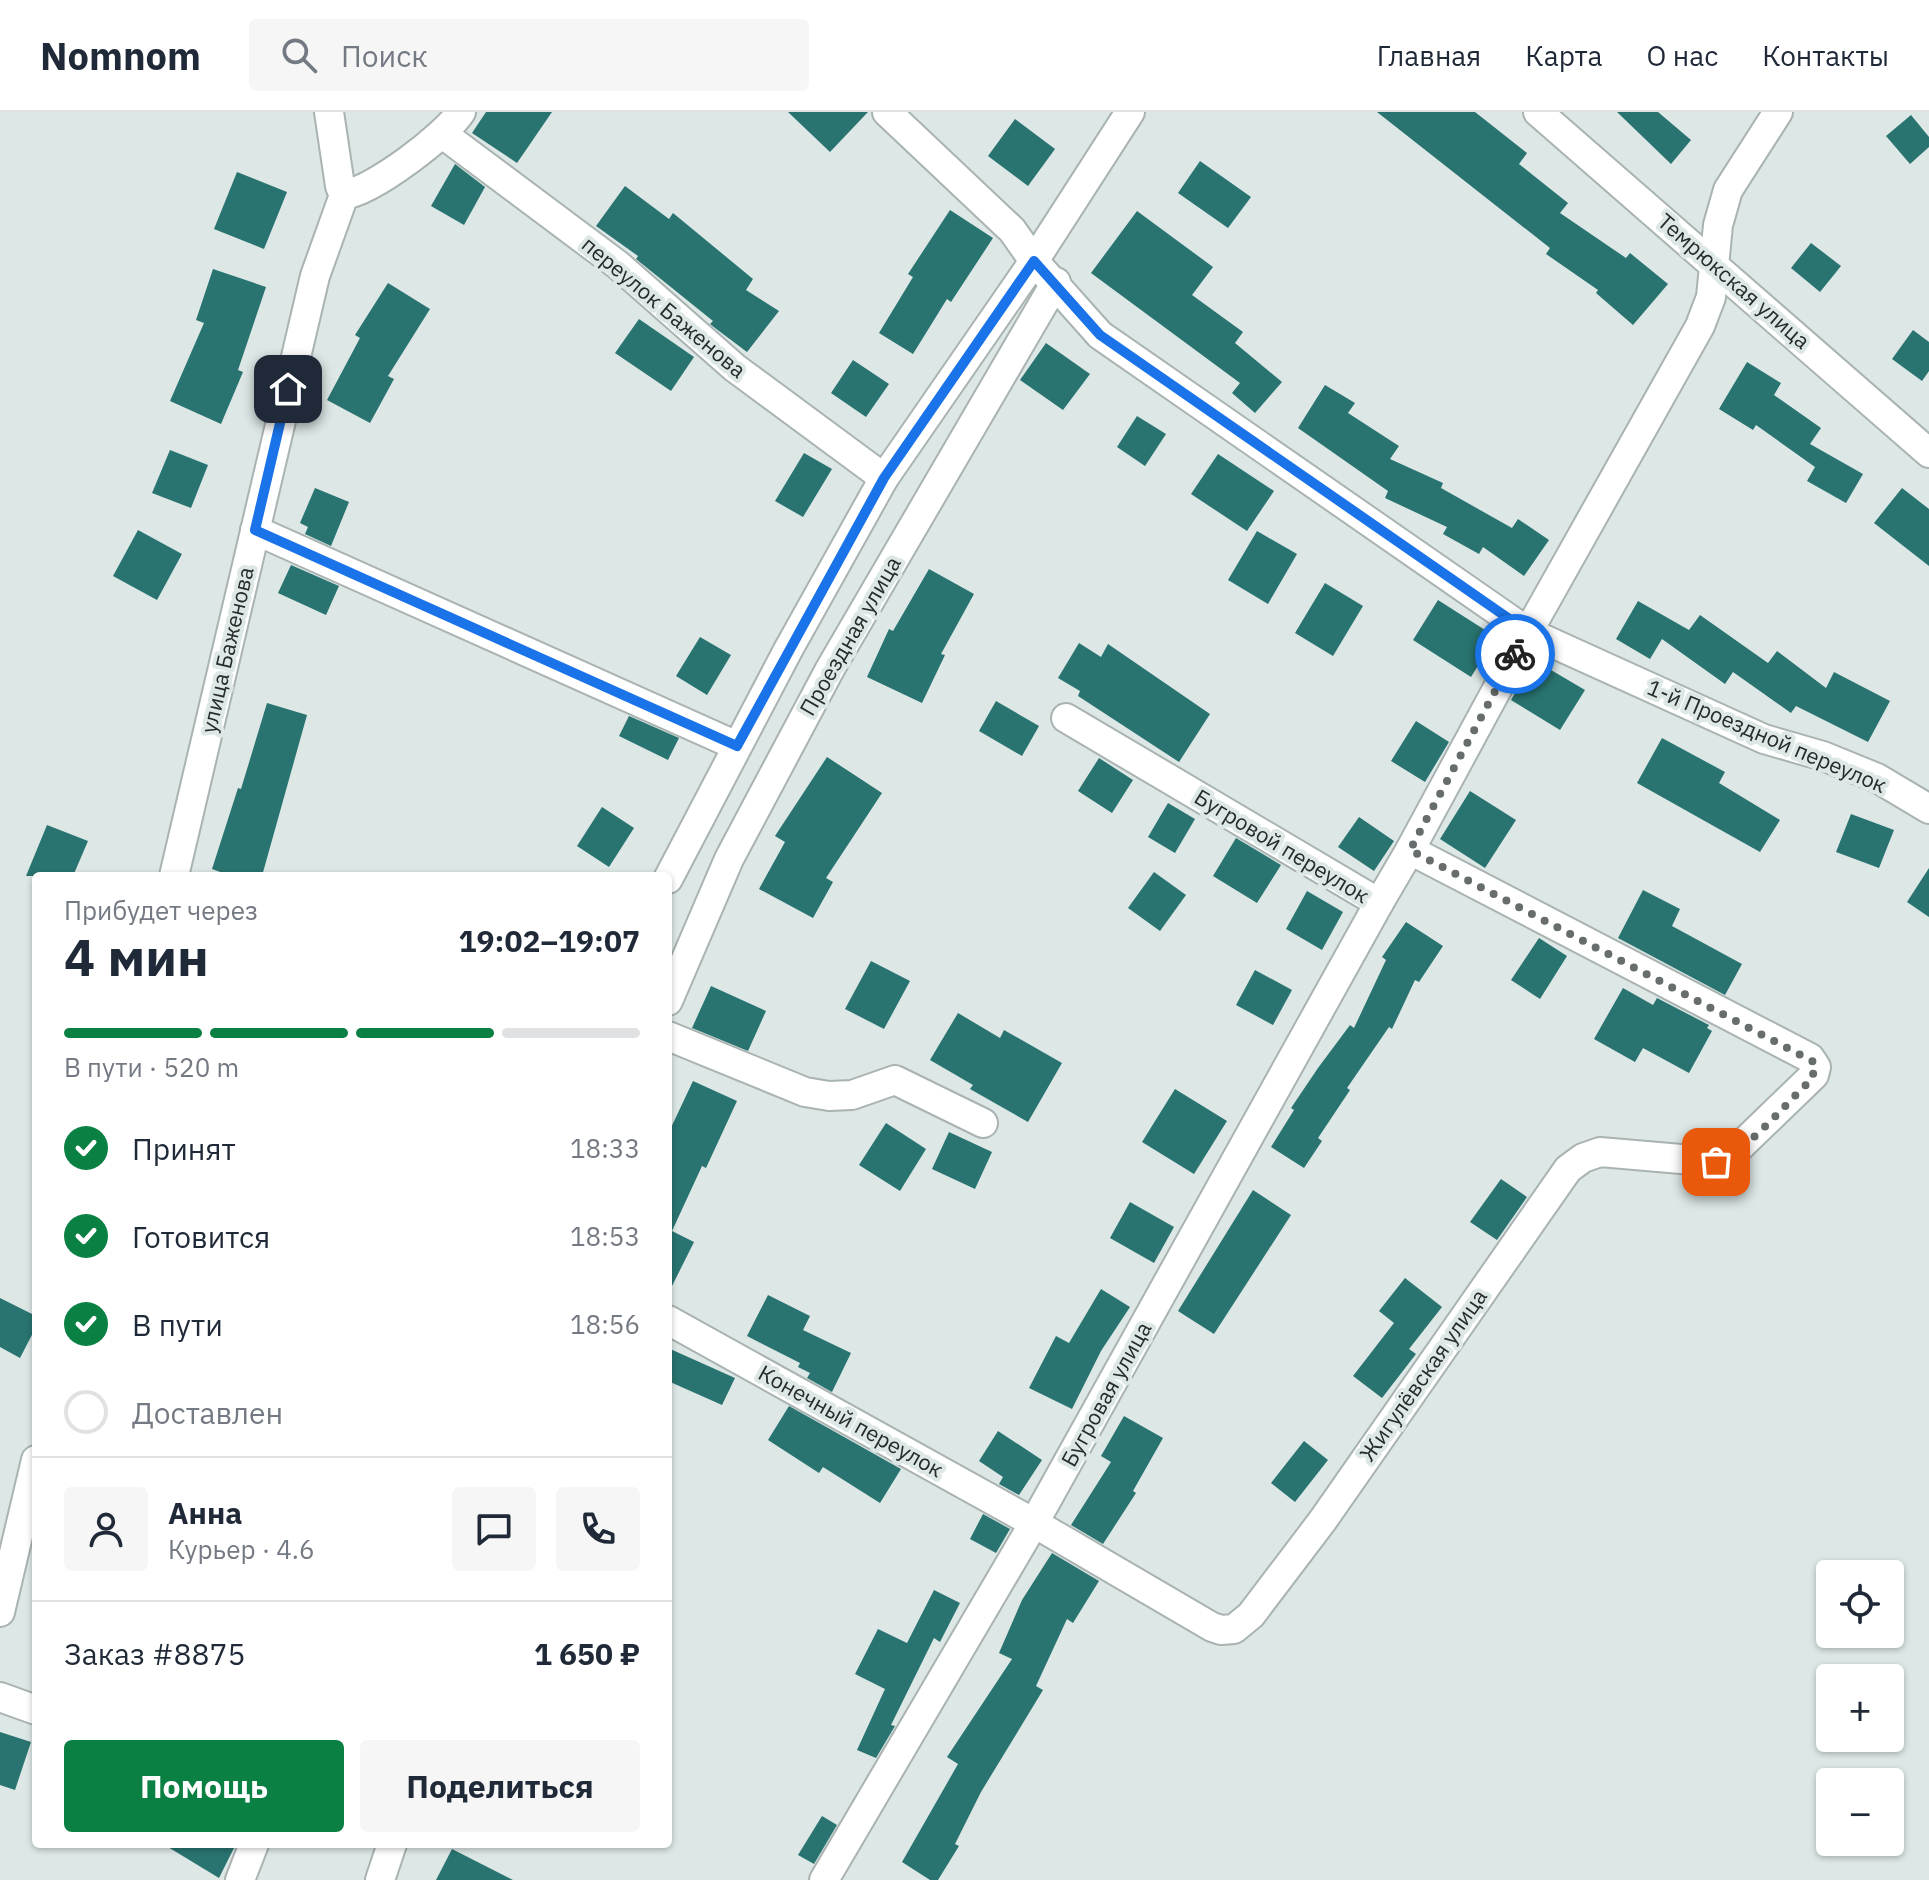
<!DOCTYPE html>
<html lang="ru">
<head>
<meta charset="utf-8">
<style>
	:root { --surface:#fff; --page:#f6f6f7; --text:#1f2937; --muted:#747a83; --line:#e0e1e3; --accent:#0b8043 }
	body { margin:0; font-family:"IBM Plex Sans",sans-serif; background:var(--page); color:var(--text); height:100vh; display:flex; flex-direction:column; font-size:30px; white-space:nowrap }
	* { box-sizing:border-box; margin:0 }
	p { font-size:26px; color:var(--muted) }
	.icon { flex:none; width:44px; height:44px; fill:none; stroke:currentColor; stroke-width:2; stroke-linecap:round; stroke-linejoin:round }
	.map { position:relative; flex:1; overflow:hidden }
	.drawer { position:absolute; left:32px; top:760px; width:640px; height:976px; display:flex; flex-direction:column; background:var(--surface); border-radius:8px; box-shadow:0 2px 6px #0004 }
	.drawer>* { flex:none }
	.controls { position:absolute; left:1816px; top:1448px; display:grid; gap:16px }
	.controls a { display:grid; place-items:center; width:88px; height:88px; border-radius:8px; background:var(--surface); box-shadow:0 2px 6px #0004; font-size:40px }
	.pin { position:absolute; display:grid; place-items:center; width:68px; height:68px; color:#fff; margin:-34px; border-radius:16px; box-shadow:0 4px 12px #0006 }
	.courier { position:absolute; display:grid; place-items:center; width:80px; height:80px; margin:-40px; border:6px solid #1a73e8; border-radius:50%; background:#fff; color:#222; box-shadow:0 2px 10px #0007 }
	.head em { font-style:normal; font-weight:700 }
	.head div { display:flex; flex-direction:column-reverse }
	.head { display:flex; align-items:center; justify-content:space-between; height:136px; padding:0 32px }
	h1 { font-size:52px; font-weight:700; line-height:60px }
	.bar { display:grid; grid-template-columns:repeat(4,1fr); gap:12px 8px; align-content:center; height:96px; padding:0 32px }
	.bar i { height:10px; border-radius:6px; background:var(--line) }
	.bar .on { background:var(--accent) }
	.bar p { grid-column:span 4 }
	.line { display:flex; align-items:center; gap:20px; padding:0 32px; border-top:2px solid var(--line) }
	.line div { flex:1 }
	.round { display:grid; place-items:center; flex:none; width:84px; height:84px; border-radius:8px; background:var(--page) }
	ol { padding:0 32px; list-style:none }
	li { display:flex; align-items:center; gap:24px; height:88px }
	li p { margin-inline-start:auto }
	li .icon { padding:8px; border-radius:50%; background:var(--accent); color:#fff; stroke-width:4 }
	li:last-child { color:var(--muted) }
	li i { width:44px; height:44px; border:4px solid var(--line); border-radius:50% }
	.primary-button { display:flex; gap:16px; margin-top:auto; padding:16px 32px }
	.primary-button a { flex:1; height:92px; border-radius:8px; background:var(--accent); color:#fff; font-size:32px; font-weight:700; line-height:92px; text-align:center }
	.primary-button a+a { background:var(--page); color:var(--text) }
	header { display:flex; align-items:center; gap:48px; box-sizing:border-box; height:112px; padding:0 40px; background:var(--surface); border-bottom:2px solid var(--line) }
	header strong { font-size:38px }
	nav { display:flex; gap:44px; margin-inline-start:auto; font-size:28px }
	.search { width:560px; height:72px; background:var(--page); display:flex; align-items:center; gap:20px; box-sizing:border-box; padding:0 28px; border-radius:8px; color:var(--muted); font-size:30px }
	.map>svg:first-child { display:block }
</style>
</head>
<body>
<header>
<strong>Nomnom</strong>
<div class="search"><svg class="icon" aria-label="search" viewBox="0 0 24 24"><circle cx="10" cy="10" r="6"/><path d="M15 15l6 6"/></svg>Поиск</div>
<nav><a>Главная</a><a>Карта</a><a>О нас</a><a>Контакты</a></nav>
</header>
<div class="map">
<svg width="1929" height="1768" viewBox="0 0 1929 1768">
	<rect width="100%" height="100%" fill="#dce7e6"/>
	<g fill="#297470">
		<polygon points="486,0 552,0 517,51 472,21"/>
		<polygon points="788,0 868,0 830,40"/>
		<polygon points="1377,0 1475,0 1527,41 1519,52 1568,91 1560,101 1626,146 1630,141 1668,172 1633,213 1596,181 1598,178 1546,142 1550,136"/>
		<polygon points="1617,0 1658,0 1691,28 1671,52"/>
		<polygon points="1911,3 1929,25 1929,35 1910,52 1886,24"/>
		<polygon points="1015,7 1055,37 1028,74 988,44"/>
		<polygon points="1200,49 1251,85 1228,116 1178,81"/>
		<polygon points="455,52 485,75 464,113 431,94"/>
		<polygon points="237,60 287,80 264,137 214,117"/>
		<polygon points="625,74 669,107 673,101 753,167 746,178 779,199 747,240 715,216 710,212 713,209 636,147 638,144 596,114"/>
		<polygon points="950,98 993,126 951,190 947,187 913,242 879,221 913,165 908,162"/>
		<polygon points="1137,99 1213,155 1192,183 1243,220 1235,231 1282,270 1255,301 1232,281 1240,271 1091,161"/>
		<polygon points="1811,131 1841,154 1820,180 1791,156"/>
		<polygon points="213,157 266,175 238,258 243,260 221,312 170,289 204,211 196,208"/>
		<polygon points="388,171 430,197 388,264 394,267 370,311 327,288 360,226 355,223"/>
		<polygon points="639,207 694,245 671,279 615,241"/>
		<polygon points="1913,218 1929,230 1929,259 1922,269 1892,247"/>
		<polygon points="1046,231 1090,262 1063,298 1020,268"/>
		<polygon points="853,248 889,272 866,305 831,281"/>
		<polygon points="1747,250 1781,271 1774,283 1821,316 1810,332 1863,362 1846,391 1807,369 1815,355 1756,313 1753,318 1719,297"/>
		<polygon points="1325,273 1355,291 1348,301 1399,334 1390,347 1443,371 1441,376 1512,416 1518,407 1549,428 1524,464 1483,435 1479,442 1443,422 1447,415 1385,386 1388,379 1298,316"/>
		<polygon points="1137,304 1166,322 1145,354 1117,335"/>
		<polygon points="170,338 208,353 191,396 152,381"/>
		<polygon points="804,341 832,357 803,405 775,389"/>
		<polygon points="1218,342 1274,379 1247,419 1191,382"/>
		<polygon points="315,376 349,390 331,434 305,422 308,415 300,411"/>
		<polygon points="1902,376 1929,397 1929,454 1874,411"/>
		<polygon points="138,418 182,442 157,488 113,464"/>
		<polygon points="1257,419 1297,442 1268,492 1228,468"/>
		<polygon points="291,453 339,474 326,503 278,481"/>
		<polygon points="929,457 974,482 941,542 945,543 922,591 867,565 889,517 893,519"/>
		<polygon points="1325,471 1363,494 1333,544 1295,521"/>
		<polygon points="1438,488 1496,525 1471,565 1413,528"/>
		<polygon points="1638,489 1689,518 1700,503 1768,551 1777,539 1826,576 1834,560 1890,589 1868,630 1796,594 1791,601 1733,560 1725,572 1662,527 1650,547 1616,527"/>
		<polygon points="700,525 731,543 707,583 676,564"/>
		<polygon points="1079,531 1101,545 1108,532 1210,602 1179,650 1078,584 1080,579 1058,566"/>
		<polygon points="1534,548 1585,578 1560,618 1511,588"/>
		<polygon points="996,589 1039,614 1022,644 979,619"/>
		<polygon points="267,591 307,603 262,764 231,764 212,757 238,676 241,677"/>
		<polygon points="629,604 679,626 668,648 619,624"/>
		<polygon points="1416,609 1449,630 1425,670 1391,649"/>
		<polygon points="1662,626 1725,660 1719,671 1780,708 1760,740 1637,671"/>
		<polygon points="827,645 882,681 826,766 833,770 813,806 759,777 785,730 775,724"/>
		<polygon points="1099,646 1133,668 1112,701 1078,679"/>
		<polygon points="1470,679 1516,708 1485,756 1440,727"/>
		<polygon points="1168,691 1195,707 1175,741 1148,725"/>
		<polygon points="602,695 634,716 609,755 577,734"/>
		<polygon points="1851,702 1894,718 1879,756 1836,740"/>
		<polygon points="1359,705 1394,729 1374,759 1338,735"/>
		<polygon points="47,713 88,729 73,764 26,764"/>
		<polygon points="1236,726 1281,753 1257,791 1213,764"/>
		<polygon points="1929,756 1929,805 1907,790"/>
		<polygon points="1154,760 1186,783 1160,819 1128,796"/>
		<polygon points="1643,778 1680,797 1672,814 1742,852 1725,883 1618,826"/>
		<polygon points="1307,779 1343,800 1322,838 1286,817"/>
		<polygon points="1406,810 1443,834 1419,870 1415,868 1392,917 1389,915 1347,976 1350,978 1318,1026 1322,1029 1304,1056 1271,1035 1294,998 1291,996 1318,956 1350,913 1354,916 1386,848 1382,845"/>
		<polygon points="1539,826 1567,844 1540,887 1511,868"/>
		<polygon points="871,849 910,869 884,917 845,897"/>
		<polygon points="1255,858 1292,878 1273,913 1236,893"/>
		<polygon points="711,874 766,899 748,939 692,916"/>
		<polygon points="1623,876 1653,893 1657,886 1709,913 1707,916 1712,919 1689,961 1643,936 1635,950 1594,927"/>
		<polygon points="958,901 1000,926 1004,918 1062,951 1028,1010 970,977 973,973 930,948"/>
		<polygon points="693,969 737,989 706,1056 702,1054 672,1119 694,1130 668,1182 668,1022"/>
		<polygon points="1175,977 1227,1009 1194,1062 1142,1030"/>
		<polygon points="886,1011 926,1037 900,1079 859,1053"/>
		<polygon points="949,1020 992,1040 975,1077 932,1057"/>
		<polygon points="1501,1067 1527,1085 1497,1128 1470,1110"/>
		<polygon points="1253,1078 1291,1103 1214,1222 1178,1199"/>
		<polygon points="1130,1090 1174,1115 1154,1151 1110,1126"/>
		<polygon points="1405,1166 1442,1195 1409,1237 1416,1242 1382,1286 1353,1264 1394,1211 1379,1199"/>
		<polygon points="1101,1177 1130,1195 1101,1239 1072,1297 1029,1276 1056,1224 1069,1231"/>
		<polygon points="768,1183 810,1204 803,1218 851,1241 832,1280 807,1266 810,1261 798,1255 800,1251 747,1224"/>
		<polygon points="0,1186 36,1204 36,1215 20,1246 0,1235"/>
		<polygon points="668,1236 735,1266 722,1293 668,1269"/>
		<polygon points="789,1294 901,1357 880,1391 823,1355 819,1361 768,1328"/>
		<polygon points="1124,1304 1163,1326 1133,1379 1136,1381 1103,1432 1071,1413 1111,1350 1101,1344"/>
		<polygon points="998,1319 1042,1348 1019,1383 999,1372 1003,1365 979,1349"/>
		<polygon points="1304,1329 1328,1348 1295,1390 1271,1371"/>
		<polygon points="983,1402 1010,1417 996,1441 970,1427"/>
		<polygon points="1052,1441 1099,1469 1073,1511 1067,1507 1036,1574 1043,1578 981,1680 955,1732 959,1734 938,1768 930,1768 902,1750 958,1652 947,1645 1012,1547 999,1541 1022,1488"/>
		<polygon points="934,1478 960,1491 940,1530 934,1526 891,1613 895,1614 876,1646 857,1638 885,1577 855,1562 878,1517 907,1531"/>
		<polygon points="0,1620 31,1630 15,1678 0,1673"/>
		<polygon points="822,1704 837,1713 814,1752 798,1743"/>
		<polygon points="163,1732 236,1732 219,1766"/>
		<polygon points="452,1737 513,1768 436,1768"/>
	</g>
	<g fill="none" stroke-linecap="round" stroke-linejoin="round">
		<defs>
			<g id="minor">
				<polyline points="329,0 340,74 344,83"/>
				<polyline points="887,0 1012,118 1034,149 1100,223 1528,520 1764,627 1823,644 1877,666 1929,697"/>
				<polyline points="1538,0 1929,341"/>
				<polyline points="444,23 618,153 735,256 884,366"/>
				<polyline points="255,418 737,634"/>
				<polyline points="1410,738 1528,520 1700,214 1711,185 1718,113 1728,78 1778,0"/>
				<path d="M174,764L315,164L344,83C374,78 444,25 461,0"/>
				<polyline points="668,767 788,538 884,366 1034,149 1130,0"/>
				<polyline points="668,889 729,747 830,557 1056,170"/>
				<polyline points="668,924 805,980 829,984 852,983 895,968 983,1011"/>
				<polyline points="668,1208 1034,1411 1212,1515 1221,1518 1234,1517 1251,1503 1323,1408 1568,1057 1583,1046 1600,1040 1716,1050 1729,1045 1814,963 1816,955 1810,946 1410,738 1379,791 1066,606"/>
				<polyline points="0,1500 36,1348"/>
				<polyline points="0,1585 36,1598"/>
				<polyline points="240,1768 254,1732"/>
				<polyline points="380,1768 392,1732"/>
				<polyline points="824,1768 1034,1411 1379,791"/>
			</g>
		</defs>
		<use href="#minor" stroke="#a9b3b2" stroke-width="32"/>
		<use href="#minor" stroke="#fff" stroke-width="28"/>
	</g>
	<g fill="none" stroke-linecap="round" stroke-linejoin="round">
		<path stroke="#666d6c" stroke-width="8" stroke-dasharray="0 14.4" d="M1515,542L1410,738L1814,950L1816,955L1810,969C1784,993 1749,1038 1716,1050"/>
		<polyline stroke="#1a73e8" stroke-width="10" points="288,277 255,418 737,634 884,366 1034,149 1100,223 1528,520 1515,542"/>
	</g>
	<g text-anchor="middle" stroke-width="8" stroke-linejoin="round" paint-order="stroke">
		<g font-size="22" fill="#272b2a" stroke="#dce7e6">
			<text transform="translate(1734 169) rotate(41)" y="8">Темрюкская улица</text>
			<text transform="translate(664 195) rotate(40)" y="8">переулок Баженова</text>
			<text transform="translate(850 524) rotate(-60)" y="8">Проездная улица</text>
			<text transform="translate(227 538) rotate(-77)" y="8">улица Баженова</text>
			<text transform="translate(1767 624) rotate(23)" y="8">1-й Проездной переулок</text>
			<text transform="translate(1282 734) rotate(31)" y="8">Бугровой переулок</text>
			<text transform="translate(1423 1263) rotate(-55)" y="8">Жигулёвская улица</text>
			<text transform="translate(1106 1282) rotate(-61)" y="8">Бугровая улица</text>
			<text transform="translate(851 1309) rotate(29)" y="8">Конечный переулок</text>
		</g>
	</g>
</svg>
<div class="controls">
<a><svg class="icon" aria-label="locate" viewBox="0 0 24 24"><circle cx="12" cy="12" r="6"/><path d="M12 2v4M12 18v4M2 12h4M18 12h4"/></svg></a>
<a>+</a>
<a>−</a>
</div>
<div class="pin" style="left:1716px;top:1050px;background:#ea580c"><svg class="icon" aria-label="bag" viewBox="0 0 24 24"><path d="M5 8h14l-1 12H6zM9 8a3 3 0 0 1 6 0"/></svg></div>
<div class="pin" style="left:288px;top:277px;background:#1f2937"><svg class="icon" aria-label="home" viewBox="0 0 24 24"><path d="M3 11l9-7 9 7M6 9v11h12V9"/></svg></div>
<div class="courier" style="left:1515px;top:542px"><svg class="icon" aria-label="bike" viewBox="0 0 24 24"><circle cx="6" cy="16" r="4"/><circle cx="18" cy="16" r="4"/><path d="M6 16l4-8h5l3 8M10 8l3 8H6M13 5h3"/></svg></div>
<section class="drawer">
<div class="head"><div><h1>4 мин</h1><p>Прибудет через</p></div><em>19:02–19:07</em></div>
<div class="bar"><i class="on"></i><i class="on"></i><i class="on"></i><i></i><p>В пути · 520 m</p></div>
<ol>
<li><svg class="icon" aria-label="check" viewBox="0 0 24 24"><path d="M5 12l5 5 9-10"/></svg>Принят<p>18:33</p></li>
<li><svg class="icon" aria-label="check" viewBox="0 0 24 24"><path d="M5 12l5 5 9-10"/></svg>Готовится<p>18:53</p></li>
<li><svg class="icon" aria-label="check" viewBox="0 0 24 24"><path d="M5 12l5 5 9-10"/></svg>В пути<p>18:56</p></li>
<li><i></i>Доставлен</li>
</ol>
<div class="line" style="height:144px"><a class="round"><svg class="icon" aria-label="person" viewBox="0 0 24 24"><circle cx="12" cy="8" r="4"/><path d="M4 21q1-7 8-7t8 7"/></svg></a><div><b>Анна</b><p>Курьер · 4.6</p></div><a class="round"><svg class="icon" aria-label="chat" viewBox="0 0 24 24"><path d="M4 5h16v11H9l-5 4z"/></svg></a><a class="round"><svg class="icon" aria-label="phone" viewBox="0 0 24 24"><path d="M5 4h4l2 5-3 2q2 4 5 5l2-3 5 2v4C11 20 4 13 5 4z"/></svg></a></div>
<div class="line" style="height:104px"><div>Заказ #8875</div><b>1 650 ₽</b></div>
<div class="primary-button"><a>Помощь</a><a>Поделиться</a></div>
</section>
</div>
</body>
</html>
